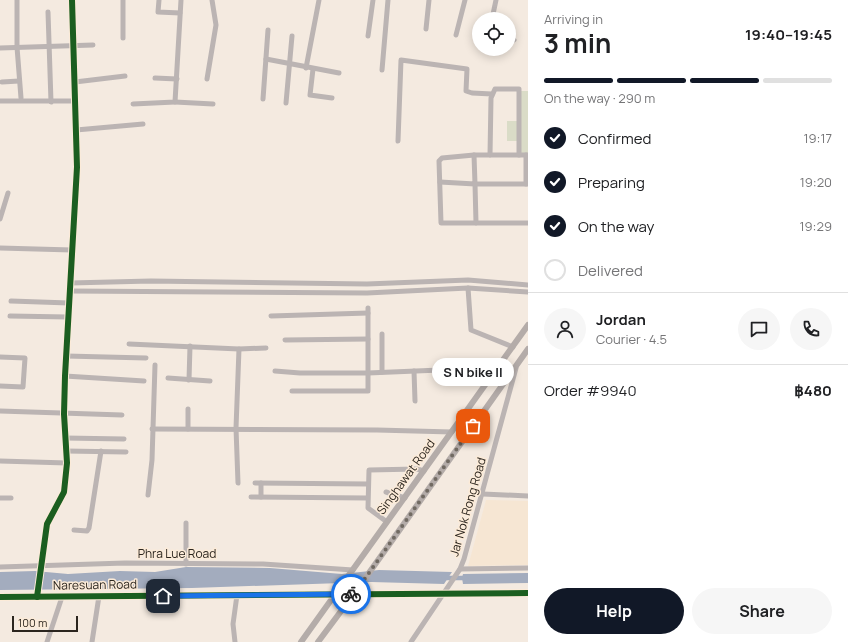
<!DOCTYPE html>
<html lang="en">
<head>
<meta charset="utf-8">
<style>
	:root { --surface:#fff; --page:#f6f6f6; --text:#202124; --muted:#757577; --line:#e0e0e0; --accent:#111827 }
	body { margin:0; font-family:Manrope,sans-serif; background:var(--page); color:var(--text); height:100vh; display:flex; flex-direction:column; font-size:15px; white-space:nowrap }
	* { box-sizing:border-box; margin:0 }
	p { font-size:13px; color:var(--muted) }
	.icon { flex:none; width:22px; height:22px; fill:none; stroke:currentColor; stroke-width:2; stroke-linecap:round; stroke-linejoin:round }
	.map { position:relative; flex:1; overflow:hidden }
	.side { display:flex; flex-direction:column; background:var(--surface); width:320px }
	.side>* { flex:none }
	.buttons { position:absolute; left:472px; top:12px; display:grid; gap:8px }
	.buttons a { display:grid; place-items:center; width:44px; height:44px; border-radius:50%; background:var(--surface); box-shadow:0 2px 10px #0003; font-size:20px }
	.scale { position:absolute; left:12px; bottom:10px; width:66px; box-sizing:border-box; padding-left:4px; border:2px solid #2b251e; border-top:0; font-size:11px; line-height:14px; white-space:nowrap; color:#2b251e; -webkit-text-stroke:3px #fcebd8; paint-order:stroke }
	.pin { position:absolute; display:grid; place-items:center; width:34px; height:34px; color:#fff; margin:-17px; border-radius:8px; box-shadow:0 2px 6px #0006 }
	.courier { position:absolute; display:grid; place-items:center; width:40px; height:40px; margin:-20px; border:3px solid #1a73e8; border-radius:50%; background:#fff; color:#222; box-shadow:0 1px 5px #0007 }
	.bubble { position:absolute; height:28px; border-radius:14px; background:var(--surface); box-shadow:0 2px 10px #0003; font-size:13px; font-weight:700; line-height:28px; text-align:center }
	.overview em { font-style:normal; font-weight:700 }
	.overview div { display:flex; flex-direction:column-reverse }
	.overview { display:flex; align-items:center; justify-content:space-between; height:68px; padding:0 16px }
	h1 { font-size:26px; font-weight:700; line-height:30px }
	.bar { display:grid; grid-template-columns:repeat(4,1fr); gap:6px 4px; align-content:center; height:48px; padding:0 16px }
	.bar i { height:5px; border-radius:3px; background:var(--line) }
	.bar .on { background:var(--accent) }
	.bar p { grid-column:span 4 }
	.line { display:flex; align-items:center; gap:10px; padding:0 16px; border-top:1px solid var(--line) }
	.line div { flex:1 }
	.round { display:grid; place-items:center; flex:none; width:42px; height:42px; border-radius:21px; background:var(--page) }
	ol { padding:0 16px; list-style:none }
	li { display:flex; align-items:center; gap:12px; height:44px }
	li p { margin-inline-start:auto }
	li .icon { padding:4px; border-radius:50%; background:var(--accent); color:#fff; stroke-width:4 }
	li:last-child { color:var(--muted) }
	li i { width:22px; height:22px; border:2px solid var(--line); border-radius:50% }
	.button { display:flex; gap:8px; margin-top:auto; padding:8px 16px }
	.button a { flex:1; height:46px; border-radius:24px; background:var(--accent); color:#fff; font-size:16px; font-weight:700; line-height:46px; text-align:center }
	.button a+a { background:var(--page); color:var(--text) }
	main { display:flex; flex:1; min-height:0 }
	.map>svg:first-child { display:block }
</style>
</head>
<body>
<main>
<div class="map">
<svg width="528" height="642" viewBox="0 0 528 642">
	<rect width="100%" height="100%" fill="#f4eae0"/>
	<polygon fill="#f6e6d3" points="486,500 528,501 528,565 468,566"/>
	<polygon fill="#dadcc7" points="519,91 528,91 528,155 519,155 519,141 507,141 507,121 519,121"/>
	<g fill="#a3acbe">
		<polygon points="186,567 270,568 342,574 379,570 452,572 444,584 371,582 192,588 0,590 0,572 35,571 68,574 120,571 155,572"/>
		<polygon points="528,573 528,583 463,584 462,578 463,574"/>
	</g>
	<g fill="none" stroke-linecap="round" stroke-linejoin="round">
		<polyline stroke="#a3acbe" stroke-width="4.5" points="444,578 466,578"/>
		<g stroke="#bbb4b3" stroke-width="5">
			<polyline points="17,0 17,47 21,98"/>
			<polyline points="123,0 123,38"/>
			<polyline points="159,0 158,12 180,13"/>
			<polyline points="48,12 51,102"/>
			<polyline points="492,19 496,0"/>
			<polyline points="426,29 429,0"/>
			<polyline points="456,35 465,0"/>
			<polyline points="368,36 373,0"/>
			<polyline points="509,36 514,40"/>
			<polyline points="0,48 93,45"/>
			<polyline points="266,59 339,73"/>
			<polyline points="306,68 319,0"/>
			<polyline points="313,69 310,95 332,98"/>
			<polyline points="382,70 388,0"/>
			<polyline points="155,78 177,79"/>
			<polyline points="207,79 216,25 212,0"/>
			<polyline points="2,82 19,81"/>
			<polyline points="75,82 125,76"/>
			<polyline points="263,99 268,30"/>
			<polyline points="0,101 75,101"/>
			<polyline points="175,102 213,104"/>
			<polyline points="286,103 292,36"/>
			<polyline points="133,104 175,102 181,0"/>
			<polyline points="76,130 143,124"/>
			<polyline points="398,141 401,60 467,69 466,91 472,93 492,94"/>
			<polyline points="490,155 491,98 495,89 519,89 519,155"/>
			<polyline points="526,155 526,184"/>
			<polyline points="528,155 474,155 442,158 439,161 441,223 528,223"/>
			<polyline points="440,182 475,184 474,155"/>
			<polyline points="0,219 8,193"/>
			<polyline points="476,223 475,184 528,184"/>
			<polyline points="0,248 72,250"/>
			<polyline points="70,283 151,281 367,284 468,280 528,285"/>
			<polyline points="468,288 471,330 513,347"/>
			<polyline points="69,291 367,293 468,288 528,292"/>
			<polyline points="11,301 69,303"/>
			<polyline points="10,316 68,317"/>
			<polyline points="271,316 368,313"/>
			<polyline points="382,334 382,372"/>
			<polyline points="285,340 368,339"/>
			<polyline points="129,344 239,349 266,348"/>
			<polyline points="66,356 146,358"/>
			<polyline points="0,357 25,358 23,387 0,386"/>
			<polyline points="275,371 300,373 368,373 440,370 454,371 489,380"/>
			<polyline points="414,371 415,401"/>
			<polyline points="65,376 144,381"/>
			<polyline points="168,378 210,381"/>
			<polyline points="189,380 190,346"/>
			<polyline points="292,391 368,391 368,308"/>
			<polyline points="188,409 188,429"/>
			<polyline points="0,411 122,415"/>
			<polyline points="152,429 377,430 452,432"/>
			<polyline points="65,438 124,439"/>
			<polyline points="66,451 126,452"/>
			<polyline points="0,461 67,463"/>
			<polyline points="238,483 236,428 239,349"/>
			<polyline points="255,483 368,484"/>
			<polyline points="261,483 261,497"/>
			<polyline points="386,492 405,498"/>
			<polyline points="483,494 528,496"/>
			<polyline points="148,495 152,460 155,365"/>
			<polyline points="251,497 367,498"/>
			<polyline points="0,498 11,498"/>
			<polyline points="387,522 368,508 369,470 417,469 424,471"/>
			<polyline points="186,523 186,564"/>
			<polyline points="74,530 87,531 89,528 101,451"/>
			<polyline points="0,567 125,563 263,564 353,570"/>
			<polyline points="460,569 528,568"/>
			<polyline points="0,597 528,593"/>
			<polyline points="37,597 47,524 64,492 67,463 64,414 65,376 77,167 72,0"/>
			<polyline points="47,642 62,597"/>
			<polyline points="92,642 99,596"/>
			<polyline points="235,642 233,624 237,595"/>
			<polyline points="411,642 460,569 464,559 516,368"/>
		</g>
		<g stroke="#b4aca9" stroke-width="6">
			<polyline points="301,642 528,325"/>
			<polyline points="318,642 359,587 528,349"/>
		</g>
		<defs>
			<g id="cycleway">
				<polyline points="0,597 528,593"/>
				<polyline points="37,597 47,524 64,492 67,463 64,414 65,376 77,167 72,0"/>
			</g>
		</defs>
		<use href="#cycleway" stroke="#fcebd8" stroke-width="8"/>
		<use href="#cycleway" stroke="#1b5e20" stroke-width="6"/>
	</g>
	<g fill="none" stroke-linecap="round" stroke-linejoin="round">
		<polyline stroke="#716a62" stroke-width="4" stroke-dasharray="0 7.2" points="351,594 354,594 359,587 473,426"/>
		<polyline stroke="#1a73e8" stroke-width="5" points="163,596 351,594"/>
	</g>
	<g text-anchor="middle" stroke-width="3" stroke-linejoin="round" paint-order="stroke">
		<g font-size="12" fill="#2b251e" stroke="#fcebd8">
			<text transform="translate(406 477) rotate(-54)" y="4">Singhawat Road</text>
			<text transform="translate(468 507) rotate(-74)" y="4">Jar Nok Rong Road</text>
			<text x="177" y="558">Phra Lue Road</text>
			<text transform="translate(95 585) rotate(-1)" y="4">Naresuan Road</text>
		</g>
	</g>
</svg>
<div class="buttons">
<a><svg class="icon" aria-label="locate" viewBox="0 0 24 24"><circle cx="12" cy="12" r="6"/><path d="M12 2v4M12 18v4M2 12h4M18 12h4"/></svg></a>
</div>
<div class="scale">100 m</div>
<div class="pin" style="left:473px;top:426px;background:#ea580c"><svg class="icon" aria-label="bag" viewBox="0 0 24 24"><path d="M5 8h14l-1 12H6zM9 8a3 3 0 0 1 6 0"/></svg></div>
<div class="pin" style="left:163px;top:596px;background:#1f2937"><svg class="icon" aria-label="home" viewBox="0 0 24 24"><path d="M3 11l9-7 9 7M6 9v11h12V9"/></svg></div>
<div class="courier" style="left:351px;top:594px"><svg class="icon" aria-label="bike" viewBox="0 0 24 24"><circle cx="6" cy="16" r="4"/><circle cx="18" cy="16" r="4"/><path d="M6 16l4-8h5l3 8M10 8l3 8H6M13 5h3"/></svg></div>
<div class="bubble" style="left:432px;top:358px;width:82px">S N bike II</div>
</div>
<section class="side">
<div class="overview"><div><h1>3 min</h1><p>Arriving in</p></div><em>19:40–19:45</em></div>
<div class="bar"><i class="on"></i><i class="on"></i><i class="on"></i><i></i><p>On the way · 290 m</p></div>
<ol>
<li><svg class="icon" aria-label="check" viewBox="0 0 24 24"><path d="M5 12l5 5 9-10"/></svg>Confirmed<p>19:17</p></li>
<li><svg class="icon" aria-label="check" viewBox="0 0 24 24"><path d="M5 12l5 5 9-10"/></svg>Preparing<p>19:20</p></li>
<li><svg class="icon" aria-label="check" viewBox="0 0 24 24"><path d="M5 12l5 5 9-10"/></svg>On the way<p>19:29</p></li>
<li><i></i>Delivered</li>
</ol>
<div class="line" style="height:72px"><a class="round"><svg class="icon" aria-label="person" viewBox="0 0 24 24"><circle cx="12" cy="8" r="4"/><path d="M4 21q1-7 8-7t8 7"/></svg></a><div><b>Jordan</b><p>Courier · 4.5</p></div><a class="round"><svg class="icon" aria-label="chat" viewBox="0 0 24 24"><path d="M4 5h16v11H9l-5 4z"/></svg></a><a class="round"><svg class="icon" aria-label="phone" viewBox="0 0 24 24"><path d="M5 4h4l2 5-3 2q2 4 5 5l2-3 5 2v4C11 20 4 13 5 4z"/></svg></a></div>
<div class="line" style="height:52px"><div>Order #9940</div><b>฿480</b></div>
<div class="button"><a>Help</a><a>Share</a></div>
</section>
</main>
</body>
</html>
